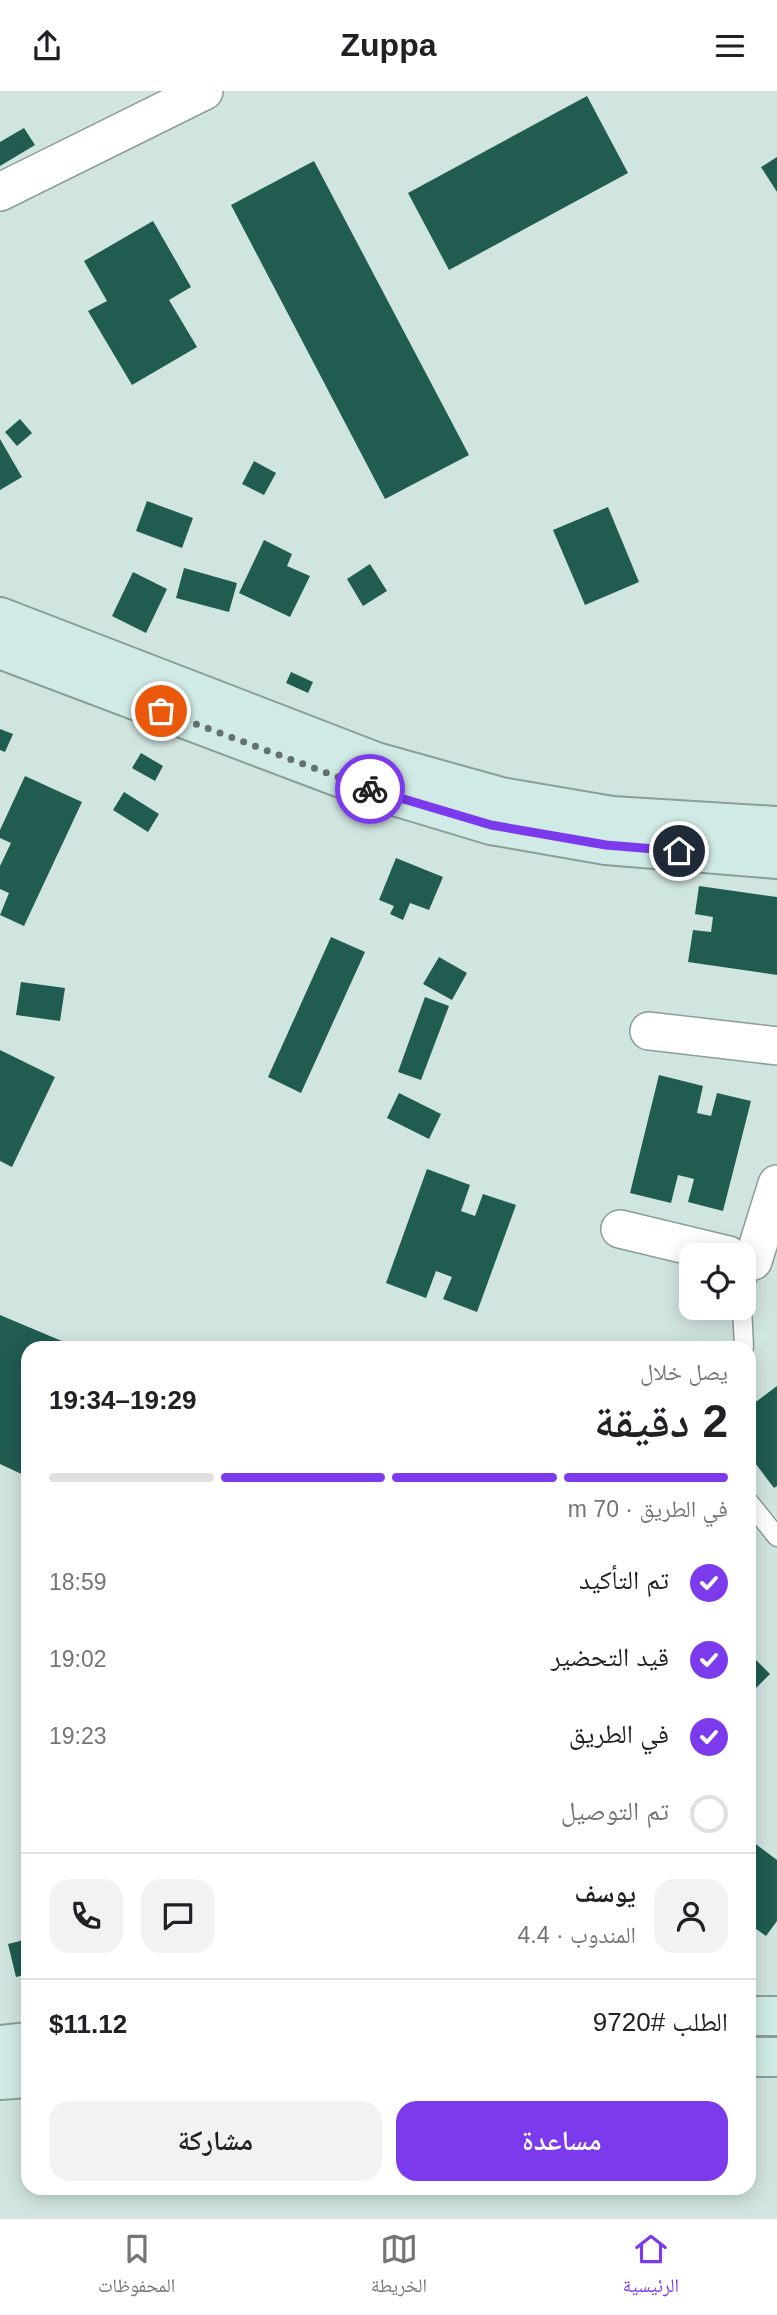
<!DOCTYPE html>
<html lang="ar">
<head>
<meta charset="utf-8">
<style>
	:root { --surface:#fff; --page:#f2f2f2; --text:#202124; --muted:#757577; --line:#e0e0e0; --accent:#7c3aed }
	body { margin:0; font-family:Arial,"Noto Naskh Arabic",sans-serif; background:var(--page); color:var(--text); direction:rtl; height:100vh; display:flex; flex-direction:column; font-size:26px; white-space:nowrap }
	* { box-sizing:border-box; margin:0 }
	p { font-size:23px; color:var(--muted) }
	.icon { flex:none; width:38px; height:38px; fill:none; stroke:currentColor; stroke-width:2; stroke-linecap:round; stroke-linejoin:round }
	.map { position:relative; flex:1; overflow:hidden; direction:ltr }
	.side { position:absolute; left:21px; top:1250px; width:735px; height:854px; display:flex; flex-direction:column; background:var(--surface); border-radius:21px; box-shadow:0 4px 18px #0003; direction:rtl }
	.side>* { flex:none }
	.controls { position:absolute; left:679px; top:1152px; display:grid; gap:14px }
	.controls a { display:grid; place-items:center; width:77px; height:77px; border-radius:14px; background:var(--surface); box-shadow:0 4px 18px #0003; font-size:35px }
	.pin { position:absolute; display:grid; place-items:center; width:60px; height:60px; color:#fff; margin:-30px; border:4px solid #fff; border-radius:50%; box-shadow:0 2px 7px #0007 }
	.courier { position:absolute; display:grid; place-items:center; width:70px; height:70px; margin:-35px; border:5px solid #7c3aed; border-radius:50%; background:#fff; color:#222; box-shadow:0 2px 9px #0007 }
	.overview em { font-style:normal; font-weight:600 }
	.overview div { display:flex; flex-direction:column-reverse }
	.overview { display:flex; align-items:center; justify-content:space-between; height:119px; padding:0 28px }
	h1 { font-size:46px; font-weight:600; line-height:52px }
	.bar { display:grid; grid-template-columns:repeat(4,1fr); gap:10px 7px; align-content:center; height:84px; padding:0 28px }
	.bar i { height:9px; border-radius:5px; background:var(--line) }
	.bar .selected { background:var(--accent) }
	.bar p { grid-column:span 4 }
	.line { display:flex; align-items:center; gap:18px; padding:0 28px; border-top:2px solid var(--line) }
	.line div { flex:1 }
	.round { display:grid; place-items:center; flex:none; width:74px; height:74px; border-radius:21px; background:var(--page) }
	ol { padding:0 28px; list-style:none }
	li { display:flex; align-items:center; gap:21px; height:77px }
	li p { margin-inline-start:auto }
	li .icon { padding:7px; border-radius:50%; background:var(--accent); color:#fff; stroke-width:4 }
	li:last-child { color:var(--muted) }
	li i { width:38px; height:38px; border:4px solid var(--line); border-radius:50% }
	.primary-button { display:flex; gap:14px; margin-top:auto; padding:14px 28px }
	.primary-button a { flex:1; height:80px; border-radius:21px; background:var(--accent); color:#fff; font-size:28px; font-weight:600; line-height:80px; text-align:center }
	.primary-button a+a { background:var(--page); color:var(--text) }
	header { display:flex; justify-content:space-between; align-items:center; height:91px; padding:0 28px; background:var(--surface); font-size:32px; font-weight:600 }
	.tab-bar { display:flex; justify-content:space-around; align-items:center; height:98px; border-top:2px solid var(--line); background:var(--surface); font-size:19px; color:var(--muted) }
	.tab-bar a { display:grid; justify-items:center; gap:4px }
	.tab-bar .selected { color:var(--accent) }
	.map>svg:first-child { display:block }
</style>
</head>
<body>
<header><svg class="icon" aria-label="menu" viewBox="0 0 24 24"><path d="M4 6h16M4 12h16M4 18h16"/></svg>Zuppa<svg class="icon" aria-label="share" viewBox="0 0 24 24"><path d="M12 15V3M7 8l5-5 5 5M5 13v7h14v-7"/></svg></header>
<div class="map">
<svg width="777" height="2126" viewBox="0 0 777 2126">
	<rect width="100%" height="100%" fill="#d1e5e0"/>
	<g fill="#205c50">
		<polygon points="587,5 628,82 449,179 408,102"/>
		<polygon points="24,37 35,54 0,75 0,51"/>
		<polygon points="777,66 777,101 761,76"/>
		<polygon points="314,70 469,364 385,408 231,114"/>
		<polygon points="153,130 191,196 169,209 197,256 132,294 88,220 107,210 84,170"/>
		<polygon points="20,328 32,342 17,355 5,341"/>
		<polygon points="0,348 22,386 0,399"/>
		<polygon points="254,370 276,382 264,404 242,393"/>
		<polygon points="147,410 193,427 182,457 136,440"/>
		<polygon points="608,416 639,491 585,514 553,439"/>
		<polygon points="264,449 292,463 287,475 310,485 290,526 239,502"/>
		<polygon points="370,473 387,500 363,515 347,488"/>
		<polygon points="184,477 237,492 229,521 176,507"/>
		<polygon points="133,481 167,498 146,542 112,525"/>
		<polygon points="291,581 313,591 308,602 286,592"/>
		<polygon points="0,638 13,643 5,661 0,659"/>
		<polygon points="141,662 163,675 155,690 132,677"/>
		<polygon points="25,685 82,711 24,835 0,824 9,802 0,798 0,775 11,752 0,747 0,739"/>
		<polygon points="124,701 159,723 148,741 113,719"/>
		<polygon points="396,767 443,786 429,819 410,812 403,829 390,823 394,815 379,809"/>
		<polygon points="699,795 777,806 777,884 688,871 693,839 711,841 713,826 695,823"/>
		<polygon points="331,846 365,861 301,1002 268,986"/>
		<polygon points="439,866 467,882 452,909 423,893"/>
		<polygon points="21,891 65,897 60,930 16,924"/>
		<polygon points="425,906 449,915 421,989 398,981"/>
		<polygon points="0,959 55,986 12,1076 0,1070"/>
		<polygon points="659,984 703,995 697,1022 711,1025 717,1002 751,1010 723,1120 688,1111 694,1088 678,1084 671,1112 630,1102"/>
		<polygon points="399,1002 441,1023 429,1048 387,1027"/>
		<polygon points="427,1078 470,1094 461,1120 475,1125 483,1103 516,1114 477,1221 443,1208 452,1186 436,1180 426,1207 386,1192"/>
		<polygon points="0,1224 76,1256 28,1256 28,1386 0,1373"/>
		<polygon points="777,1295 777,1395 774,1397 749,1364 749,1316"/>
		<polygon points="749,1562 770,1583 749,1604"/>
		<polygon points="749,1748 777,1769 777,1830 766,1845 749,1833"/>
		<polygon points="28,1848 28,1883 16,1886 8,1853"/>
	</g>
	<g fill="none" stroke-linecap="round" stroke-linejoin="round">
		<defs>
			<g id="lane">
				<polyline points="744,1196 753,1170"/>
				<polyline points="742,1216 744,1256"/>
				<polyline points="749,1411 777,1446"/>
			</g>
			<g id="street">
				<polyline points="0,101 204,0"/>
				<polyline points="649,940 777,955"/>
				<polyline points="620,1138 728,1164"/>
				<polyline points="753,1170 777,1093"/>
			</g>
			<g id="secondary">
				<polyline points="0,526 376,671 501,706 612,725 777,735"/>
				<polyline points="0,558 368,697 491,734 606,754 777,768"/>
				<polyline points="749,1925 777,1925"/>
				<polyline points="0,1954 28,1951"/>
				<polyline points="749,1966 777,1966"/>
				<polyline points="0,1989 28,1987"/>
			</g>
		</defs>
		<use href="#lane" stroke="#8b9d98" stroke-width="21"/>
		<use href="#street" stroke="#8b9d98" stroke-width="40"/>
		<use href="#secondary" stroke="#8b9d98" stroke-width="42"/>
		<use href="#lane" stroke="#fff" stroke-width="18"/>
		<use href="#street" stroke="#fff" stroke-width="37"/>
		<use href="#secondary" stroke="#d0ebe5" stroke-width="38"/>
	</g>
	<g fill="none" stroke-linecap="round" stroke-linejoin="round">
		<polyline stroke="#64706d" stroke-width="7" stroke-dasharray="0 12.6" points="161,620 370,698"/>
		<polyline stroke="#7c3aed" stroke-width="9" points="370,698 491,734 606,754 679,760"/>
	</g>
</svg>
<div class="controls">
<a><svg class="icon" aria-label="locate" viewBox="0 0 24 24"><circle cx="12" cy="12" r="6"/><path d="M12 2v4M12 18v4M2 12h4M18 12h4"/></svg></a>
</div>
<div class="pin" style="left:161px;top:620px;background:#ea580c"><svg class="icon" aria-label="bag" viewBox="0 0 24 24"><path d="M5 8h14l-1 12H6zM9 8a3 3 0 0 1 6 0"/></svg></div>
<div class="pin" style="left:679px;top:760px;background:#1f2937"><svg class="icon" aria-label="home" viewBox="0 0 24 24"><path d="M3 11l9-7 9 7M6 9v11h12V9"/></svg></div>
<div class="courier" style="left:370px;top:698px"><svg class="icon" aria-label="bike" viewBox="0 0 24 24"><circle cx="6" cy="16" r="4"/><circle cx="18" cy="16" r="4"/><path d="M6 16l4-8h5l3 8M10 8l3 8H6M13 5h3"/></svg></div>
<section class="side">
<div class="overview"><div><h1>2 دقيقة</h1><p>يصل خلال</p></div><em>19:29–19:34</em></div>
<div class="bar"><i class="selected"></i><i class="selected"></i><i class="selected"></i><i></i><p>في الطريق · 70 m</p></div>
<ol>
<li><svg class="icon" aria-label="check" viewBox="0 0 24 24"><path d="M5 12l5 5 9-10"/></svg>تم التأكيد<p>18:59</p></li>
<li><svg class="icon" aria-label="check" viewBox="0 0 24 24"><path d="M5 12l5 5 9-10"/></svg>قيد التحضير<p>19:02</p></li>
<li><svg class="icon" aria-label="check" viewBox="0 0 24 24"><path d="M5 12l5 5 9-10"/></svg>في الطريق<p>19:23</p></li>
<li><i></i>تم التوصيل</li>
</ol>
<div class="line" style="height:126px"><a class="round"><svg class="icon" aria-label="person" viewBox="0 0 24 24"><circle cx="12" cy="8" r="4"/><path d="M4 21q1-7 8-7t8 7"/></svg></a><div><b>يوسف</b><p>المندوب · 4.4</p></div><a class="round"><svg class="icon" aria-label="chat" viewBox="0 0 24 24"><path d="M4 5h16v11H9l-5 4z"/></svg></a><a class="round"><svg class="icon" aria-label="phone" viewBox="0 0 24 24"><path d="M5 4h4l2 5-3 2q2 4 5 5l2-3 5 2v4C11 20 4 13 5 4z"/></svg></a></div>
<div class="line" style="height:91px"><div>الطلب #9720</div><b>$11.12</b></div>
<div class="primary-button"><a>مساعدة</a><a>مشاركة</a></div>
</section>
</div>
<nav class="tab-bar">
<a class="selected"><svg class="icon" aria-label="home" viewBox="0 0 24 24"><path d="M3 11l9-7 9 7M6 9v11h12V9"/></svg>الرئيسية</a>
<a><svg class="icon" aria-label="map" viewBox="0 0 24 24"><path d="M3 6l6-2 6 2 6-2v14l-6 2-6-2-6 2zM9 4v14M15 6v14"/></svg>الخريطة</a>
<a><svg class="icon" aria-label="saved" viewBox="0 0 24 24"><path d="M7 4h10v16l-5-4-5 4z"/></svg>المحفوظات</a>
</nav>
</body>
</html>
